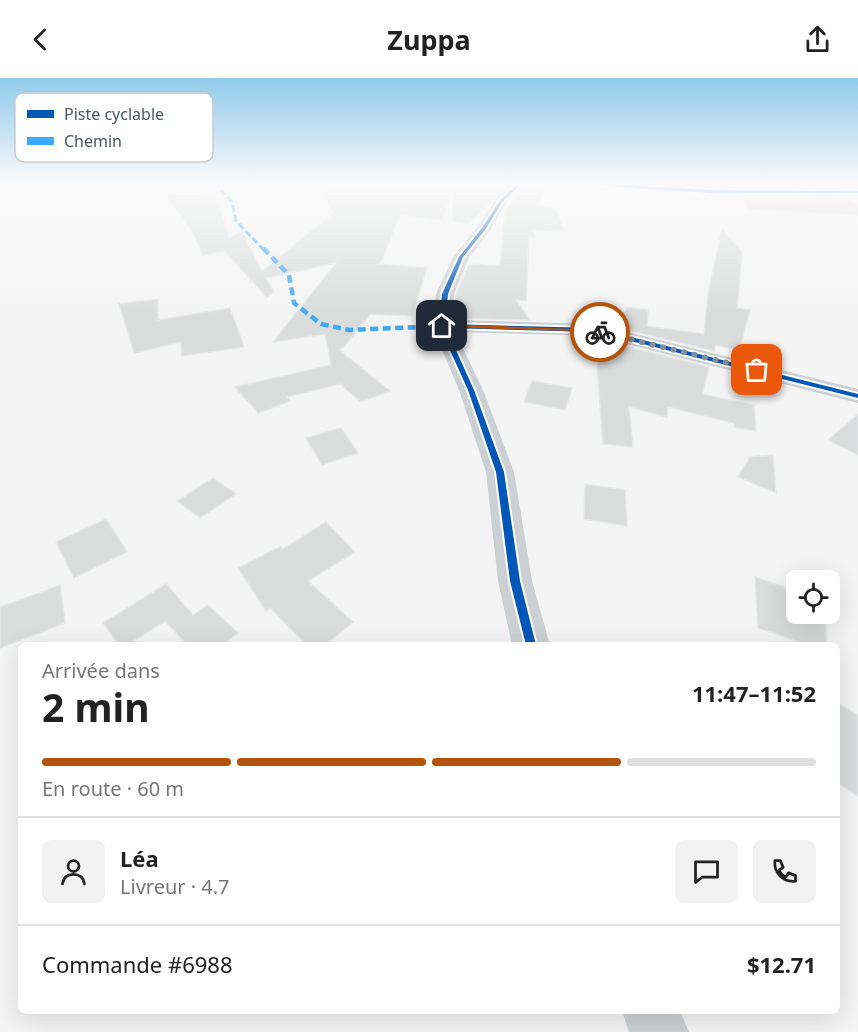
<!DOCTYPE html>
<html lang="fr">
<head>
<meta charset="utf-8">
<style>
	:root { --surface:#fff; --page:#f2f2f2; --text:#222; --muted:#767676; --line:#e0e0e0; --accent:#b45309 }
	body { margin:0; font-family:"Noto Sans",sans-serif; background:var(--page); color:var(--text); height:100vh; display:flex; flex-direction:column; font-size:22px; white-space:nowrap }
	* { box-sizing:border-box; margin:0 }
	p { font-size:20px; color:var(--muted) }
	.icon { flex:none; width:33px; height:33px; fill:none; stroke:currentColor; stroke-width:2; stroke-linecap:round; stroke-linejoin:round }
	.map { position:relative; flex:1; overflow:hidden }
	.panel { position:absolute; left:18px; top:564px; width:822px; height:372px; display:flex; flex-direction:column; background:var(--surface); border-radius:9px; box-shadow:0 6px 24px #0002 }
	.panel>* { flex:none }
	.controls { position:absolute; left:786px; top:492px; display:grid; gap:12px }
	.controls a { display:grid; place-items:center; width:54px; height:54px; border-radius:9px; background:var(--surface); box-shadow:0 6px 24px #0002; font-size:30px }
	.pin { position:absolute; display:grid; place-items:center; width:51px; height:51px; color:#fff; margin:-26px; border-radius:12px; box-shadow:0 3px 9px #0006 }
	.courier { position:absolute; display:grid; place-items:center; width:60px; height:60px; margin:-30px; border:4px solid #b45309; border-radius:50%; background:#fff; color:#222; box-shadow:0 2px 8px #0007 }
	.overview em { font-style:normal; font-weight:700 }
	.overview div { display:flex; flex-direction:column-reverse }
	.overview { display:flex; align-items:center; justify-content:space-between; height:102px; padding:0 24px }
	h1 { font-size:39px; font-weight:700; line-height:45px }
	.bar { display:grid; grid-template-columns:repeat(4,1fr); gap:9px 6px; align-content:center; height:72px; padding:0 24px }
	.bar i { height:8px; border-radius:4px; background:var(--line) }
	.bar .on { background:var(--accent) }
	.bar p { grid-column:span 4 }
	.line { display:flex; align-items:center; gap:15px; padding:0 24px; border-top:2px solid var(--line) }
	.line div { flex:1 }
	.round { display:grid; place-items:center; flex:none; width:63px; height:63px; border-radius:9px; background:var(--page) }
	header { display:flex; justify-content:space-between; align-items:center; height:78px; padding:0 24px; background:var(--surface); font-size:27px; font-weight:700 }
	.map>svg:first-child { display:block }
</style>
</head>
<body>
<header><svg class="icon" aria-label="back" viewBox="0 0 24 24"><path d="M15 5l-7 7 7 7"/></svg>Zuppa<svg class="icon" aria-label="share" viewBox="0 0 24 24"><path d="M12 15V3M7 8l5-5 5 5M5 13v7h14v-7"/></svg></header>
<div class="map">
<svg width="858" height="954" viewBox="0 0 858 954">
	<rect width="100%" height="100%" fill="#f4f4f4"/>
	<g fill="#dadcdc" stroke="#e5e6e7" stroke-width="1.5">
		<polygon points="338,104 508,107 468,146 453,144 452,111 442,142 400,136 383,180 378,186 427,190 412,238 370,236 344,269 338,271 390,313 361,324 340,306 287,319 291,323 258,335 235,309 331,287 325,256 273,264 336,185 266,200 274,214 267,219 252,203 250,204 251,202 225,173 203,177 194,157 166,116 199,113 199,117 215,116 229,160 241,153 262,193 334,135 322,114 343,112"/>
		<polygon points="527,108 547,110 537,127 556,132 564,153 533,152 535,159 529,158 526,223 516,222 530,242 455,240 456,216 469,186 500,188 505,131"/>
		<polygon points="743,119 839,120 858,127 858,137 749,131"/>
		<polygon points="722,151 742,175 737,230 750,232 739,272 716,267 714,273 619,250 627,229 648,232 647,248 704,256 708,216"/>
		<polygon points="158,221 158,242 230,230 244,269 182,278 181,264 134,275 119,226"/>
		<polygon points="617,266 709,289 702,316 754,327 756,353 734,349 734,345 668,329 667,339 629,329 633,369 603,366 597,287 604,273 616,276"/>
		<polygon points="532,303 572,310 565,332 524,324"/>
		<polygon points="858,336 858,377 828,362"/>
		<polygon points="341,350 358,375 322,387 306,360"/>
		<polygon points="773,377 776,415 738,399 750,379"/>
		<polygon points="213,400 236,416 200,440 177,423"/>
		<polygon points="585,406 625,412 627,448 584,441"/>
		<polygon points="106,441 127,474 74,500 56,464"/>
		<polygon points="326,444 355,474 308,503 353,544 325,567 307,567 270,530 266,533 238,490 281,468 283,471"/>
		<polygon points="755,499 796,513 796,536 825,536 827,567 808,567 758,550"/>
		<polygon points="166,506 193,537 208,527 238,555 222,567 188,567 165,543 127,567 119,567 103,545"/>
		<polygon points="60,507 65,545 0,570 0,529"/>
		<polygon points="837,625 858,637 858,718 837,705"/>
	</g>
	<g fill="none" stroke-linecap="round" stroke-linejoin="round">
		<g fill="#cdd0d2" fill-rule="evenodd">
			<polygon points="515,104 528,104 507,124 489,154 469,180 454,216 453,242 595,246 858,311 858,325 595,258 455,254 483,312 514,394 532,503 550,567 512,567 498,503 486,394 459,312 432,248 436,216 453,179 478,148 497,119"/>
			<polygon points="564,104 750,110 858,110 858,118 714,117 570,108"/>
			<polygon points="622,933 680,933 689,954 629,954"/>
		</g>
		<polyline stroke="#3fa9f5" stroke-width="3" stroke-dasharray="7 3" stroke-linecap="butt" points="214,104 232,124 236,143 264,172"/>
		<polyline stroke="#3fa9f5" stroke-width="4.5" stroke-dasharray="8 4.5" stroke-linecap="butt" points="263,170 289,197 294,225 321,246 349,252 442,248"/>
		<defs>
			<g id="cycleway">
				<polygon points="520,104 524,104 503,123 485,152 463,179 448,216 445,246 595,250 858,316 858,320 595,254 446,250 474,312 504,394 520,503 536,567 526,567 510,503 496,394 468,312 439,248 442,216 459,179 482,150 501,121"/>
				<polygon points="568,104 714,112 858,113 858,115 714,115 642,111"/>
			</g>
		</defs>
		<use href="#cycleway" stroke="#fff" stroke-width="4"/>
		<use href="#cycleway" fill="#0057b8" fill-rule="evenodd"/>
	</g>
	<linearGradient id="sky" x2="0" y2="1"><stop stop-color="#90caeb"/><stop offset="0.44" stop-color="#fafafa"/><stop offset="1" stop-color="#fafafa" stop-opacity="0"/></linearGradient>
	<rect width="858" height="238" fill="url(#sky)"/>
	<polygon fill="#b45309" points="442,246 600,252 603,254 440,249"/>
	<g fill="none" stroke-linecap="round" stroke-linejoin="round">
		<polyline stroke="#858f94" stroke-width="6" stroke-dasharray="0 10.8" points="600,254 757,292"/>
	</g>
	<rect x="15" y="15" width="198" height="69" rx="9" fill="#fff" stroke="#c8cdd0" stroke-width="1.5"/>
	<rect x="27" y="32" width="27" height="8" fill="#0057b8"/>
	<rect x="27" y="59" width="27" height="8" fill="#3fa9f5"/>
	<g font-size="16" fill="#495861">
		<text x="64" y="42">Piste cyclable</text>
		<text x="64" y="69">Chemin</text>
	</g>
</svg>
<div class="controls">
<a><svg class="icon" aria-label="locate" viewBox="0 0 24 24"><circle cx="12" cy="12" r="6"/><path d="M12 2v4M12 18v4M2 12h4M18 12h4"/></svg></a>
</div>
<div class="pin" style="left:757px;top:292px;background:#ea580c"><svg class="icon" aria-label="bag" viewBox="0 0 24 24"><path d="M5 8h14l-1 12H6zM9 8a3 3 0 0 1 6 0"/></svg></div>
<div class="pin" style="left:442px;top:248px;background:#1f2937"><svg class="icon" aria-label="home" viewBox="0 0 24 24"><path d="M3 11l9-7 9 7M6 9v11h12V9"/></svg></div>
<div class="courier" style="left:600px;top:254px"><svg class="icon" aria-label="bike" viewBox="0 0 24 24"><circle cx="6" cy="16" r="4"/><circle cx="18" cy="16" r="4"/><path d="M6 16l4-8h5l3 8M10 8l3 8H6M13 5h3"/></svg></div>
<section class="panel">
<div class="overview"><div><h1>2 min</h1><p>Arrivée dans</p></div><em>11:47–11:52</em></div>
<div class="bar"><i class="on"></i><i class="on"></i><i class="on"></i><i></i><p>En route · 60 m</p></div>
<div class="line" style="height:108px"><a class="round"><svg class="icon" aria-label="person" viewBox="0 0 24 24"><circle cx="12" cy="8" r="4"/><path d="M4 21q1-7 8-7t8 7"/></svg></a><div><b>Léa</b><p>Livreur · 4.7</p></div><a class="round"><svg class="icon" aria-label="chat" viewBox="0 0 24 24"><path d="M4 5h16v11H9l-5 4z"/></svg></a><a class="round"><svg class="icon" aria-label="phone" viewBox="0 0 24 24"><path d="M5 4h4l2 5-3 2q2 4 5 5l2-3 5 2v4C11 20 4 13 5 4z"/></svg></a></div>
<div class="line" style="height:78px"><div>Commande #6988</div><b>$12.71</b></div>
</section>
</div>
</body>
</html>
